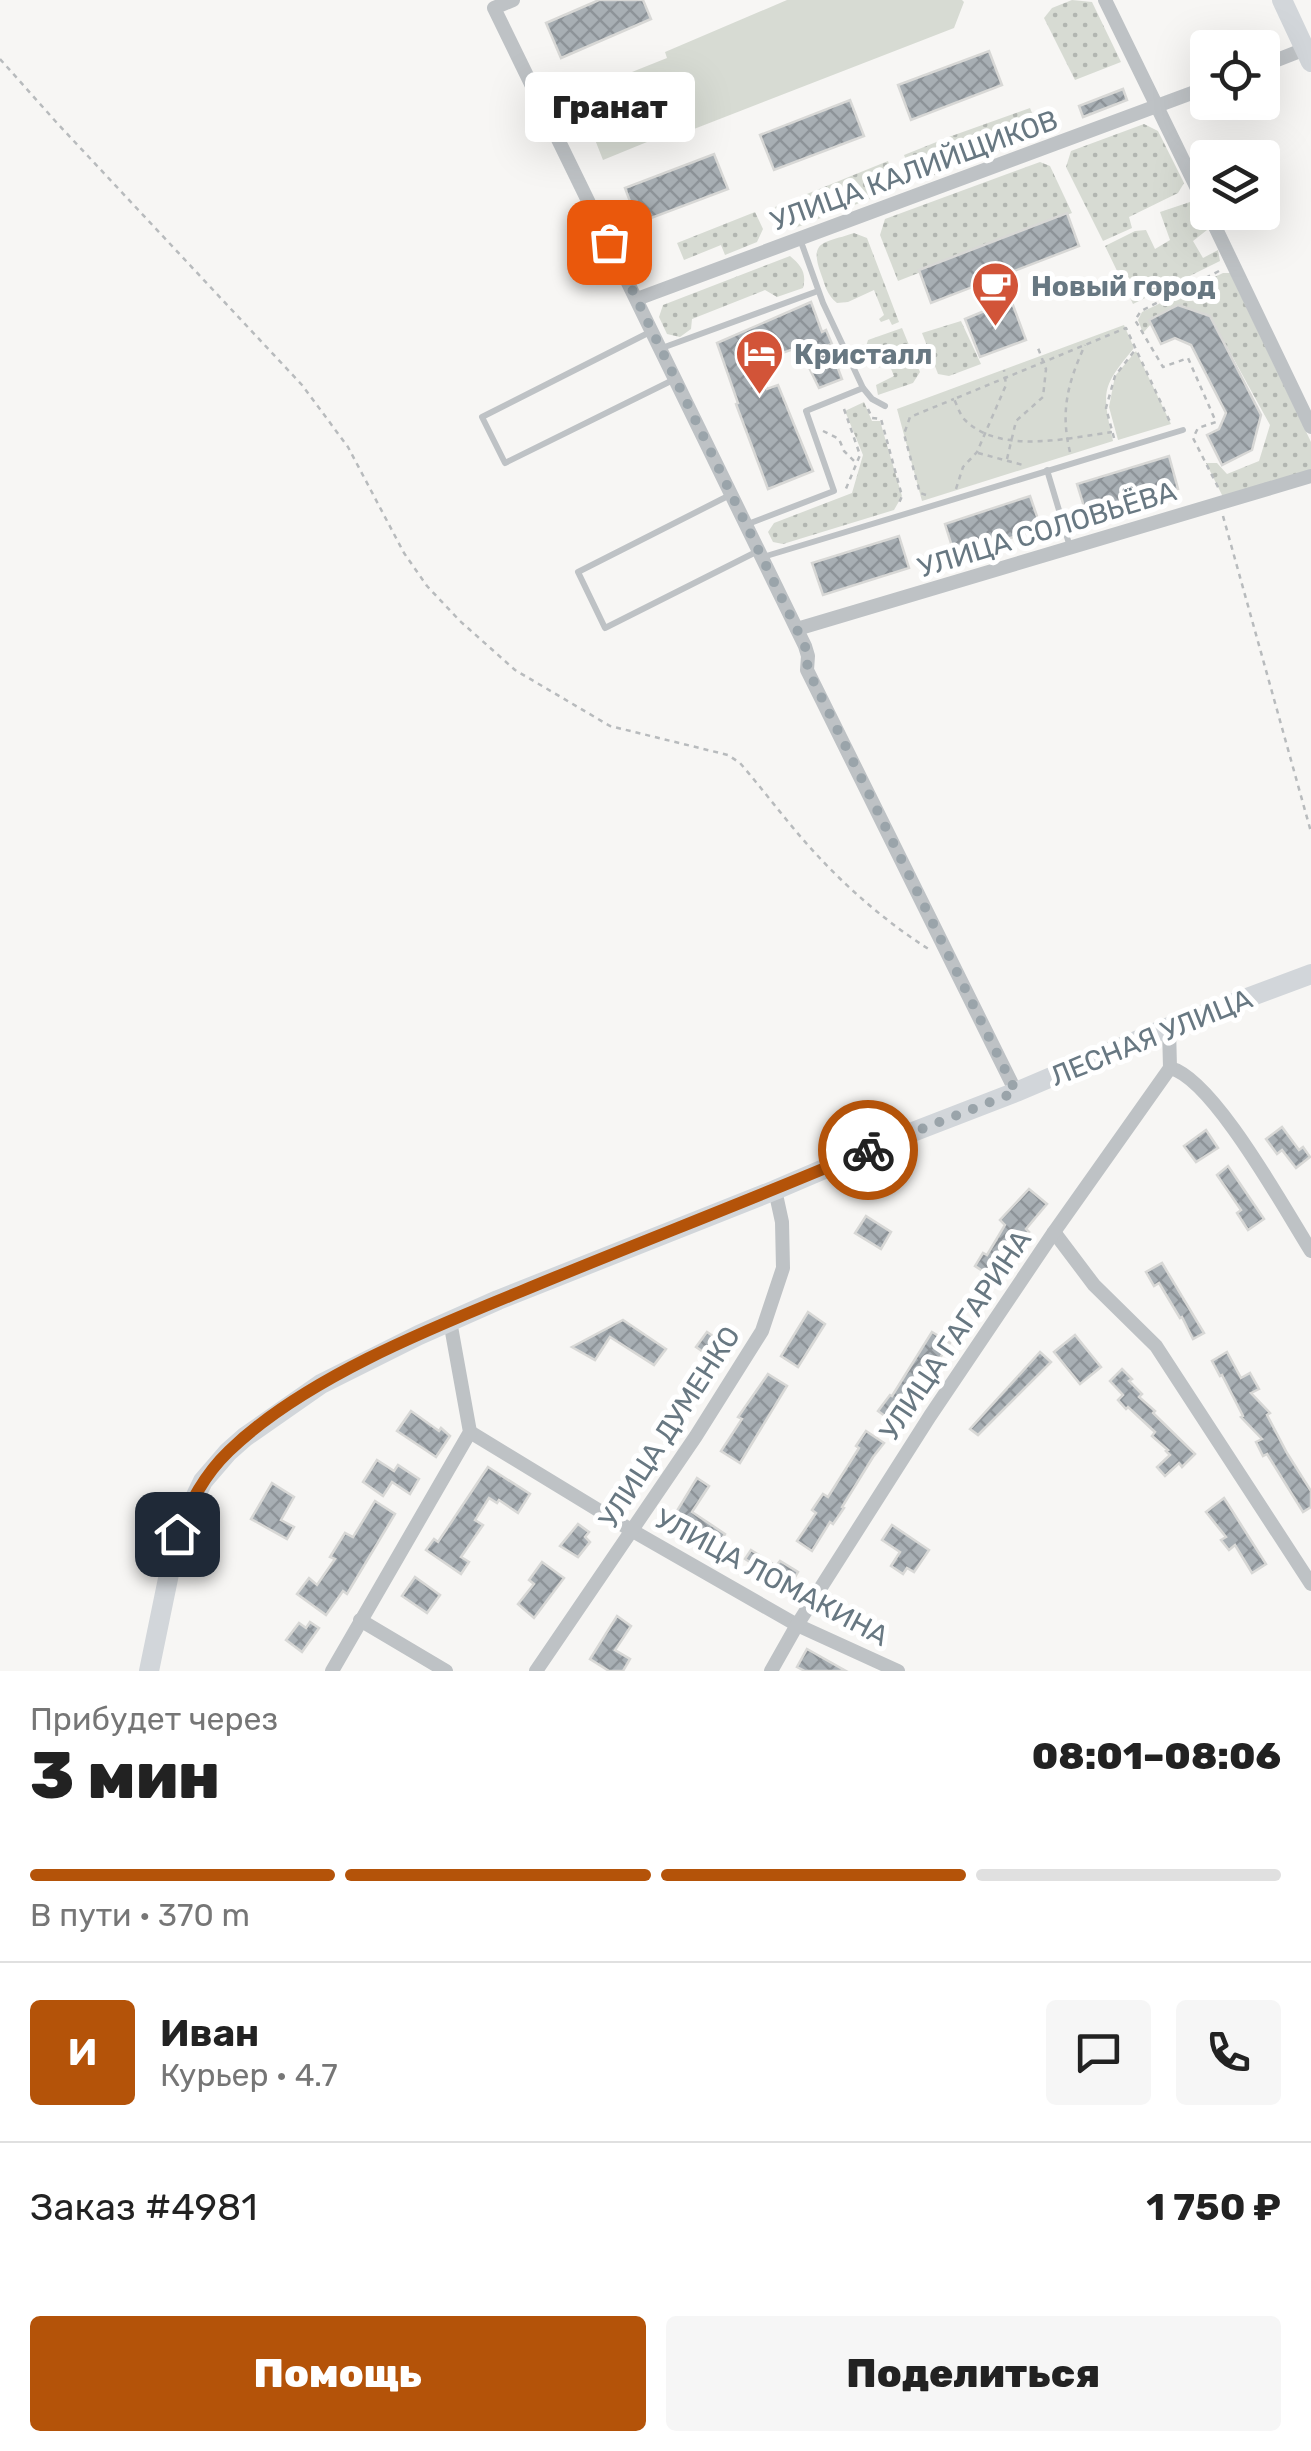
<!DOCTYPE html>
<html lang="ru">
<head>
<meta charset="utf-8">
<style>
	:root { --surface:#fff; --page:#f6f6f6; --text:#222; --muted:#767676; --line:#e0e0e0; --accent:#b45309 }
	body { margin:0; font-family:Rubik,sans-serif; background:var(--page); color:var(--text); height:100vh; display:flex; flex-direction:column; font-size:38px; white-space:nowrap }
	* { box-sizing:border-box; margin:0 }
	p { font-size:32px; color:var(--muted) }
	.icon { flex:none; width:55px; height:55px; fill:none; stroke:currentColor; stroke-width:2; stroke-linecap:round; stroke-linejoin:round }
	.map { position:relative; height:1671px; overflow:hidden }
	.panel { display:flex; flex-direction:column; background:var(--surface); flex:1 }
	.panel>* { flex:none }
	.tools { position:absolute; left:1190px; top:30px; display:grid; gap:20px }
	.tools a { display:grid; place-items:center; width:90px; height:90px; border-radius:10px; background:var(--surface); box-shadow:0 10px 40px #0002; font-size:50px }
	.pin { position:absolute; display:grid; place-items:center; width:85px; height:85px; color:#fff; margin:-42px; border-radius:20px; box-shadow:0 5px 15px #0006 }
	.courier { position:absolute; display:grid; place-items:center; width:100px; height:100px; margin:-50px; border:8px solid #b45309; border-radius:50%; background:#fff; color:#222; box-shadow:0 2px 12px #0007 }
	.bubble { position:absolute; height:70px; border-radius:10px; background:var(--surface); box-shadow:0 10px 40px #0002; font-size:32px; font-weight:800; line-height:70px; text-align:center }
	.headline em { font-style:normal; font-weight:800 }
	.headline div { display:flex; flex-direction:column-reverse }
	.headline { display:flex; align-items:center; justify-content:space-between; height:170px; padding:0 30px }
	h1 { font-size:65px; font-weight:800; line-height:75px }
	.bar { display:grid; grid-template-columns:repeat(4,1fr); gap:15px 10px; align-content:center; height:120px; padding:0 30px }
	.bar i { height:12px; border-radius:8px; background:var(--line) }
	.bar .current { background:var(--accent) }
	.bar p { grid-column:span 4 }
	.line { display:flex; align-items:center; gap:25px; padding:0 30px; border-top:2px solid var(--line) }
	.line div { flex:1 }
	.round { display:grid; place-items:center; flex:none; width:105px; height:105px; border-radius:10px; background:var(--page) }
	.action { display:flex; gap:20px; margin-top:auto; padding:20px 30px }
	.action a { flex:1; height:115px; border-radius:10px; background:var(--accent); color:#fff; font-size:40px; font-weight:800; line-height:115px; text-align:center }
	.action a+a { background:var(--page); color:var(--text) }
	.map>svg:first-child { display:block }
</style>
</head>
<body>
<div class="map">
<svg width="1311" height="1671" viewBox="0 0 1311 1671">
	<defs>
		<pattern id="grass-dots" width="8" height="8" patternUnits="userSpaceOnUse" patternTransform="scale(2.5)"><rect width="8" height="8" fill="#d7dbd3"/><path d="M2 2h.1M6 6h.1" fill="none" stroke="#b2b6b1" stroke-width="1.8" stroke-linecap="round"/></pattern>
		<pattern id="building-cross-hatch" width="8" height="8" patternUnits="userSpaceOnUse" patternTransform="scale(2.5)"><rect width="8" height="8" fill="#a8afb4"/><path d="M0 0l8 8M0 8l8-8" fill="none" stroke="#8d9398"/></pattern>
	</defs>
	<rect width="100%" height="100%" fill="#f7f6f4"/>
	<g fill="url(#grass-dots)">
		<polygon points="1072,0 1092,2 1121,62 1075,80 1044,18 1052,8"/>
		<polygon points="1030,108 1037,125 1030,139 979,159 971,151 954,157 946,138"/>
		<polygon points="1144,124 1158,131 1184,183 1178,193 1129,217 1132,228 1103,241 1066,167 1071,151"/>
		<polygon points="939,141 949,169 920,181 913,178 904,155"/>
		<polygon points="888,161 895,182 893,190 795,228 782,223 775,207"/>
		<polygon points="1040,162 1050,166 1072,213 898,281 880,235 885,219"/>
		<polygon points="1193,201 1207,230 1193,241 1203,258 1218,250 1220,261 1133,304 1105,246 1135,231 1146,230 1155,249 1170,240 1160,212"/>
		<polygon points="755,212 763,229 757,242 725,255 721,245 684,260 677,243"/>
		<path d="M854,233L867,238L899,322L892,325L889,319L881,322L879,319L884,315L874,290L848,302L837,303C827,295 825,285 821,274C808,239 826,243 854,233Z"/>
		<path d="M790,256C801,265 807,273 803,288L777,297L765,290L692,319L691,329L680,337L667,334L659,317L663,305Z"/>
		<polygon points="1223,273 1230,273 1311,442 1311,470 1223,497 1206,463 1217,463 1227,474 1259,461 1270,425 1210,316 1178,305 1151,324 1143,333 1138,320 1142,312"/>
		<polygon points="961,321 981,364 949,376 938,374 922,333"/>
		<polygon points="902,328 920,372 913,383 878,395 876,385 894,376 889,364 875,369 869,351 865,350 868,340"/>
		<polygon points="864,402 872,421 880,421 902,496 894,510 783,544 773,542 768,532 774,523 852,493 863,455 845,411"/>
	</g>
	<g fill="#d7dbd3">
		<polygon points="787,0 962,0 964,2 954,28 694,129 691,124 603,160 577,94 667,58 665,52"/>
		<path d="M1124,325L1134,348C1101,388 1102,391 1113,441L922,501L897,409Z"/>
		<polygon points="1136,351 1171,424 1118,440 1109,407 1115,376"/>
	</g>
	<g fill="url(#building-cross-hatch)" stroke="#d8d8d6" stroke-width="2.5">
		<polygon points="599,0 643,0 651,19 561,58 546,23"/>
		<polygon points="989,51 1002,85 911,120 898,85"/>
		<polygon points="1123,89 1127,100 1083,117 1079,106"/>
		<polygon points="850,100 864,136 774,170 760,135"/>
		<polygon points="714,154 728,189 638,223 625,188"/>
		<polygon points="1067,213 1079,246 931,303 919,270"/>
		<polygon points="1011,300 1026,340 980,357 965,319"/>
		<polygon points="811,302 822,332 826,330 832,344 829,345 842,379 819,388 799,347 757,362 767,389 778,385 813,471 768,489 736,404 738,403 717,343"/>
		<polygon points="1178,305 1210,316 1261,415 1252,450 1222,465 1207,435 1219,429 1226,413 1191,345 1175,338 1161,344 1149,320"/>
		<polygon points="1169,456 1178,489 1087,516 1077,484"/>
		<polygon points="1030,496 1041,528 955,556 945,524"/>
		<polygon points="899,536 909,568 823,595 812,563"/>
		<polygon points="1282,1127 1299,1150 1303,1147 1310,1157 1296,1168 1282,1150 1277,1154 1266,1139"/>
		<polygon points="1206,1130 1218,1148 1196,1162 1184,1146"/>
		<polygon points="1228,1166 1264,1219 1248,1230 1237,1213 1241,1210 1217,1175"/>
		<polygon points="1029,1189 1047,1204 1026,1229 1029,1232 1020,1240 1017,1238 992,1277 975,1266 983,1253 987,1255 1005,1225 1000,1220"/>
		<polygon points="866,1216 891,1232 881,1249 855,1233"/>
		<polygon points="1162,1263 1204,1333 1193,1339 1182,1317 1180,1318 1159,1283 1154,1286 1146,1272"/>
		<polygon points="808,1312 825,1324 798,1367 781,1356"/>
		<polygon points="623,1320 666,1349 654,1365 610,1337 595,1360 572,1347"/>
		<polygon points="707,1332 729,1347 718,1362 696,1347"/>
		<polygon points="932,1332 950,1343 896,1424 878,1411 890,1395 892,1396"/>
		<polygon points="1075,1335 1101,1367 1080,1384 1054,1352"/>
		<polygon points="1040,1352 1051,1362 978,1435 970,1429"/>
		<polygon points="1227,1352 1241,1378 1250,1373 1259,1389 1251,1393 1270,1413 1267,1415 1287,1453 1311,1491 1311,1507 1303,1512 1267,1454 1263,1456 1256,1442 1262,1439 1241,1417 1243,1416 1222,1375 1220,1376 1212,1361"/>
		<polygon points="1122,1369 1132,1379 1129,1381 1142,1394 1139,1397 1155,1411 1153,1413 1195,1454 1182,1467 1179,1463 1165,1476 1157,1467 1170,1455 1166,1451 1168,1450 1152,1436 1155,1432 1128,1407 1126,1409 1118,1400 1123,1395 1110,1381"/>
		<polygon points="768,1374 787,1386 740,1463 721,1451 742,1419 738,1417"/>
		<polygon points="411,1411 439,1431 441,1428 450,1436 436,1457 397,1431"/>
		<polygon points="866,1431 884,1443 873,1457 842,1507 844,1508 833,1524 830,1522 812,1551 797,1541 816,1513 812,1510 823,1494 828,1497 859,1448 856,1446"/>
		<polygon points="377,1460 394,1471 398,1465 419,1479 410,1494 392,1482 383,1496 363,1482"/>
		<polygon points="488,1467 530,1494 518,1513 499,1500 497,1503 489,1498 475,1520 483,1525 461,1557 469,1562 461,1574 426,1550 434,1539 438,1542"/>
		<polygon points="697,1478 709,1486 692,1512 725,1534 717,1547 672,1519"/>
		<polygon points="272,1483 294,1497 281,1520 294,1527 287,1539 251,1519"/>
		<polygon points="1224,1498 1266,1564 1252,1573 1235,1545 1229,1550 1221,1540 1226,1537 1206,1512"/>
		<polygon points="375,1501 395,1514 347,1594 343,1591 326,1615 297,1594 309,1578 317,1585 335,1559 330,1557 345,1533 353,1537"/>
		<polygon points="578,1524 589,1532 585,1537 590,1542 578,1557 560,1546"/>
		<polygon points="892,1525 929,1550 914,1572 907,1568 903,1574 891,1566 900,1552 882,1540"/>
		<polygon points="751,1550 776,1566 780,1561 798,1572 789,1587 745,1559"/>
		<polygon points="542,1562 564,1578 534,1618 518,1604 534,1584 529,1580"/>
		<polygon points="415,1577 440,1595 427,1613 402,1596"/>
		<polygon points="617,1616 631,1626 615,1650 630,1659 623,1671 609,1671 590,1659"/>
		<polygon points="310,1622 319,1628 302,1652 286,1640 299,1623 306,1628"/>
		<polygon points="807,1649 846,1671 805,1671 797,1667"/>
	</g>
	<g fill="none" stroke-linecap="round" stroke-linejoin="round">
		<g stroke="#b8bbbd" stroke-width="2.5" stroke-dasharray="5 5" stroke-linecap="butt">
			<path d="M0,59L57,123L302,385L348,447L404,553L427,586L460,621L515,670L610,726L728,755L740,763C766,793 789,825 816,854C849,890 889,924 930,950"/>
			<polyline points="1219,271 1141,311 1135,320 1163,367 1188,358 1216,422 1198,428 1193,438 1219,489"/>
			<polyline points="844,409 860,455 845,491"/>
			<polyline points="868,409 872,418 881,419 902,496 899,503"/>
			<polyline points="823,431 839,439 844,451 855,462"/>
			<path d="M1112,432C1069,438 1000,455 965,420C960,415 957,405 954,399L1126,328L1171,424"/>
			<polyline points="1114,438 1106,408 1115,376 1135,350"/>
			<path d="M1070,452C1060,411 1068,382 1085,345"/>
			<polyline points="978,453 1023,465"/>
			<polyline points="1007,459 1016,421 1043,397 1046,369 1038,348"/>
			<polyline points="956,489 963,467 977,452 1006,385 1004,370"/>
			<polyline points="926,495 920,493 904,434 910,417 954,399"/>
			<polyline points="1223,516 1311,832"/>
		</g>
		<g stroke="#bec2c5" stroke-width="6">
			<polyline points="800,239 823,303 863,388 872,399 885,406"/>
			<polyline points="652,331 482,417 505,463 675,379"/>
			<polyline points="662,348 818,291"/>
			<polyline points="1047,470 1070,547"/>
			<polyline points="730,495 578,572 605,628 756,552"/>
			<polyline points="748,524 834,491 806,411 863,388"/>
			<polyline points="763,557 1183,430"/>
		</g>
		<g stroke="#bec2c5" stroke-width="14">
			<polyline points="513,0 494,8 805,646 808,656 807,670 1016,1092"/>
			<polyline points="1105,0 1208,211"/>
			<polyline points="1262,66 1310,47"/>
			<polyline points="1208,212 1311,427"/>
			<polyline points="637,299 1208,87"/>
			<polyline points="797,629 1311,476"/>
			<path d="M1170,1068C1213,1078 1285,1210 1311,1251"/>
			<polyline points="1054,1232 1094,1285 1156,1346 1311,1584"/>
			<polyline points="470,1432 631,1530 797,1625 898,1671"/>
			<polyline points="360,1620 446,1671"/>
			<polyline points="332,1671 470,1432 450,1321"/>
			<polyline points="536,1671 696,1436 762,1331 783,1268 782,1222 775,1190"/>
			<polyline points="771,1671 797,1625 930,1416 1054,1232 1170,1068 1169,1027"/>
		</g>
		<g stroke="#d2d6da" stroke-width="20">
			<polyline points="1282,0 1311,62"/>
			<polyline points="149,1671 177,1535 203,1481 228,1452 245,1437 321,1384 419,1335 498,1300 775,1190 892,1140 1016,1092 1169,1027 1311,974"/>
		</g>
	</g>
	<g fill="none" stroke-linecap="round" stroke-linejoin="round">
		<polyline stroke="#9aa4aa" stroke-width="10" stroke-dasharray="0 18" points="609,242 805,646 808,670 1016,1092 868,1150"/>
		<path stroke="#b45309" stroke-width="12" d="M177,1534C190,1503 204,1475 229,1451C302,1380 428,1329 522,1291C637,1243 754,1199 868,1150"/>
	</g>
	<defs>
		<symbol id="cafe-pin" viewBox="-11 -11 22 30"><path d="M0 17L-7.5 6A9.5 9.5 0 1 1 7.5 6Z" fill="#d25438" stroke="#fff"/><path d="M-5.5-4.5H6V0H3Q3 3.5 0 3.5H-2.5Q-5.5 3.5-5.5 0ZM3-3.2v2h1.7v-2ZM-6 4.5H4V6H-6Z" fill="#fff"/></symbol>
		<symbol id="hotel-pin" viewBox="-11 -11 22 30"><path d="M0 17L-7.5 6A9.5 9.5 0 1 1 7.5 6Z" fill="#d25438" stroke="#fff"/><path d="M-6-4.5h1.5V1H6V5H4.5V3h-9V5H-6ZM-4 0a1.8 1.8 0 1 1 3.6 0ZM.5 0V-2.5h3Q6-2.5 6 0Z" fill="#fff"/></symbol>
	</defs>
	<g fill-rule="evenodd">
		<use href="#cafe-pin" x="968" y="258" width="55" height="75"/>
		<use href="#hotel-pin" x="732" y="326" width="55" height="75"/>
	</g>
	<g text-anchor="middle" stroke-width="10" stroke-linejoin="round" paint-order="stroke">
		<g font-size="28" fill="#687882" stroke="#fff">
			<text transform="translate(914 170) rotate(-20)" y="10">УЛИЦА КАЛИЙЩИКОВ</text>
			<text transform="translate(1047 529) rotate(-17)" y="10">УЛИЦА СОЛОВЬЁВА</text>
			<text transform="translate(1151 1037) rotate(-22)" y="10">ЛЕСНАЯ УЛИЦА</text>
			<text transform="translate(955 1335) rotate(-56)" y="10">УЛИЦА ГАГАРИНА</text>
			<text transform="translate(669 1427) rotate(-57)" y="10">УЛИЦА ДУМЕНКО</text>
			<text transform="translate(772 1577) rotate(28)" y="10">УЛИЦА ЛОМАКИНА</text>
		</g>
		<g font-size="28" font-weight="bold" fill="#687882" stroke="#fff" text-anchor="start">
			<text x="1031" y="296">Новый город</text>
			<text x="794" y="364">Кристалл</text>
		</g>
	</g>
</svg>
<div class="tools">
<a><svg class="icon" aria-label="locate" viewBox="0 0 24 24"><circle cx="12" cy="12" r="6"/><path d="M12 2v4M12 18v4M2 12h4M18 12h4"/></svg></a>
<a><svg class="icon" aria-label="layers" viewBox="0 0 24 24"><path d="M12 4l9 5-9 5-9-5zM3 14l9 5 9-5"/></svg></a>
</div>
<div class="pin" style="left:609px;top:242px;background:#ea580c"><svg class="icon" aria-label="bag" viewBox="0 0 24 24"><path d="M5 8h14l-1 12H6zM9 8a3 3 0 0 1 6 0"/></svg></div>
<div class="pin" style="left:177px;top:1534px;background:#1f2937"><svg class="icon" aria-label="home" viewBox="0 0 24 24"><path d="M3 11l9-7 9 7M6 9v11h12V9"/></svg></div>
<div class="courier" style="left:868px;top:1150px"><svg class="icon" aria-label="bike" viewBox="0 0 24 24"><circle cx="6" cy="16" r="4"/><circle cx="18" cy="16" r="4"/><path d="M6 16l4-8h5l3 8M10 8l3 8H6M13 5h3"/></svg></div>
<div class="bubble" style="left:525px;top:72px;width:170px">Гранат</div>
</div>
<section class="panel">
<div class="headline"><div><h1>3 мин</h1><p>Прибудет через</p></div><em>08:01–08:06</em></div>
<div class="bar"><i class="current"></i><i class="current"></i><i class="current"></i><i></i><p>В пути · 370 m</p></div>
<div class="line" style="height:180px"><b class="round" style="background:var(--accent);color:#fff">И</b><div><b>Иван</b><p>Курьер · 4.7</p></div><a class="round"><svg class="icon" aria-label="chat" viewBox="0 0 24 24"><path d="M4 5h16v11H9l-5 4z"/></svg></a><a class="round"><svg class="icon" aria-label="phone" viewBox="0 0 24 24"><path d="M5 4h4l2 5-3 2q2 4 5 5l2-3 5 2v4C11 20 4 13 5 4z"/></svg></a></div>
<div class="line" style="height:130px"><div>Заказ #4981</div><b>1 750 ₽</b></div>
<div class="action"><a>Помощь</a><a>Поделиться</a></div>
</section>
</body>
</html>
